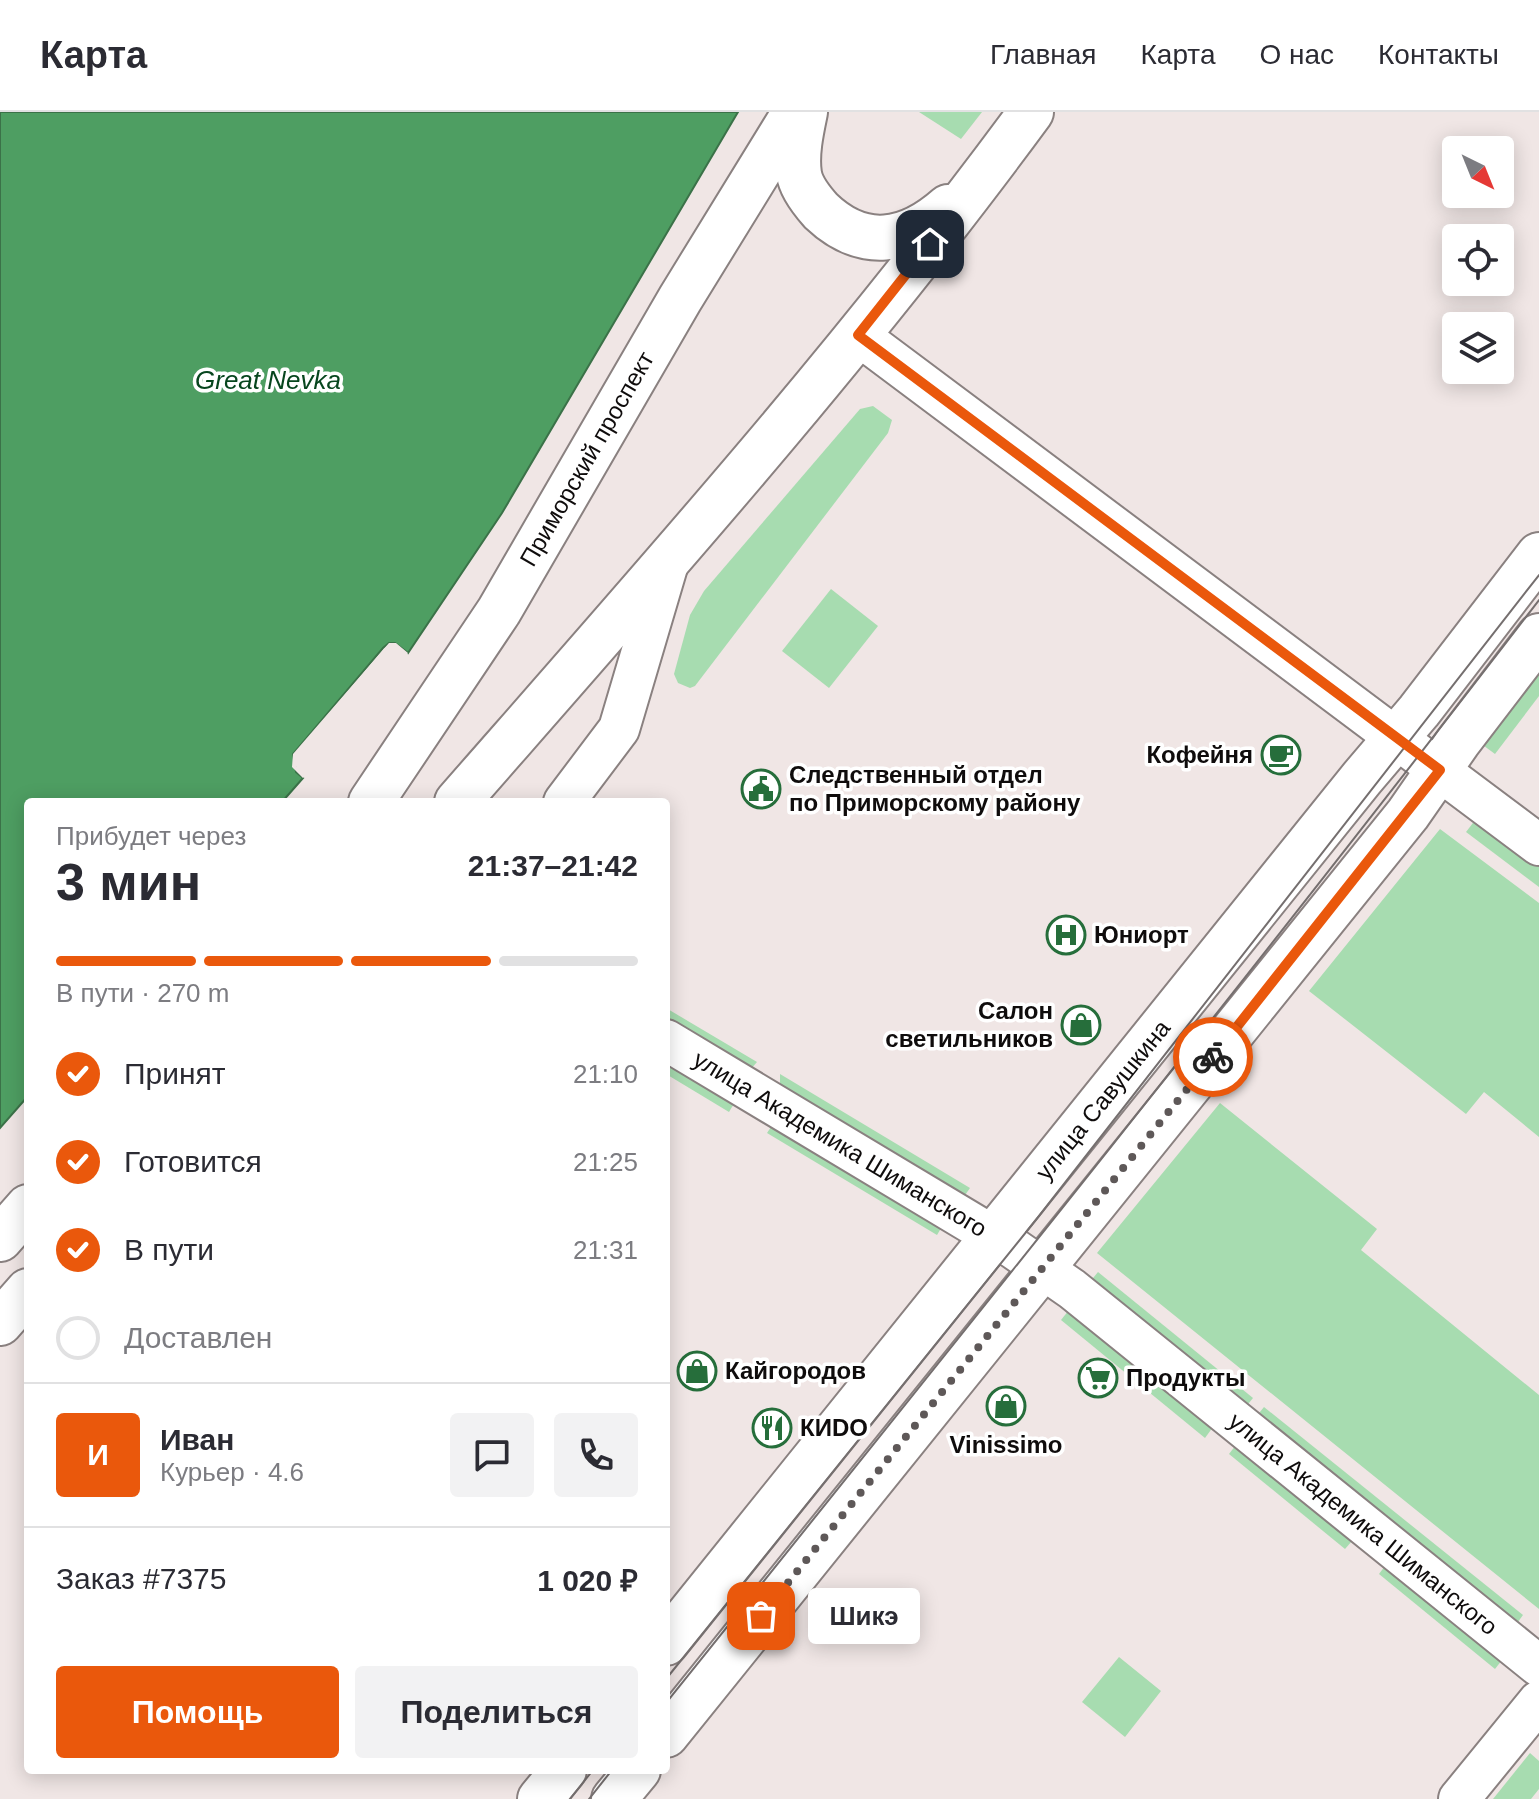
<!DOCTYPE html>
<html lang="ru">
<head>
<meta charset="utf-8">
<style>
	:root { --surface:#fff; --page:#f2f2f3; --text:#2b2b33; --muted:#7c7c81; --line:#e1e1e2; --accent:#ea580c }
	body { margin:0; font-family:Helvetica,sans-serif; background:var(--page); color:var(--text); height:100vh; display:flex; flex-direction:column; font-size:30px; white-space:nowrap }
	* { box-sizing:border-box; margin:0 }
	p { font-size:26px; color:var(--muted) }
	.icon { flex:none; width:44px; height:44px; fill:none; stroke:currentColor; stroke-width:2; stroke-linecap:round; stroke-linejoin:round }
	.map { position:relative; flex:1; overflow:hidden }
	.sheet { position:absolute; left:24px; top:686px; width:646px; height:976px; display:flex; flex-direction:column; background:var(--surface); border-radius:8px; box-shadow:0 4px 20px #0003 }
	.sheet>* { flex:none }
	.needle { width:52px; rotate:137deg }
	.buttons { position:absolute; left:1442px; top:24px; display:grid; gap:16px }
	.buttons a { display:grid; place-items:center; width:72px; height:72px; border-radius:8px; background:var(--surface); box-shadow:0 4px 20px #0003; font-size:40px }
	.pin { position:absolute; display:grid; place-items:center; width:68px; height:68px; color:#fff; margin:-34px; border-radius:16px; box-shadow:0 4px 12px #0006 }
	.courier { position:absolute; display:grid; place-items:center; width:80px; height:80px; margin:-40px; border:6px solid #ea580c; border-radius:50%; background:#fff; color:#222; box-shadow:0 2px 10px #0007 }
	.bubble { position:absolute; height:56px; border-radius:8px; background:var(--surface); box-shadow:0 4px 20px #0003; font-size:26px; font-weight:700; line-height:56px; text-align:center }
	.head em { font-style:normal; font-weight:700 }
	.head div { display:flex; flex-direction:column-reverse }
	.head { display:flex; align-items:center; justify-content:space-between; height:136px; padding:0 32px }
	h1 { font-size:52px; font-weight:700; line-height:60px }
	.bar { display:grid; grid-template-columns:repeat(4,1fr); gap:12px 8px; align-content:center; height:96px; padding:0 32px }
	.bar i { height:10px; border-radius:6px; background:var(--line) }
	.bar .on { background:var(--accent) }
	.bar p { grid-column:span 4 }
	.line { display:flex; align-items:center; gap:20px; padding:0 32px; border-top:2px solid var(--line) }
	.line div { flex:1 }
	.round { display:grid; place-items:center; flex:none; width:84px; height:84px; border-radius:8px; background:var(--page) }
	ol { padding:0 32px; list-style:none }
	li { display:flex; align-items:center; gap:24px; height:88px }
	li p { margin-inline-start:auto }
	li .icon { padding:8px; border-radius:50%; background:var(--accent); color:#fff; stroke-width:4 }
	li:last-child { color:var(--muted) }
	li i { width:44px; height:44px; border:4px solid var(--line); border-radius:50% }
	.button { display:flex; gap:16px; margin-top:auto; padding:16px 32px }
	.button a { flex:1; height:92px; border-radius:8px; background:var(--accent); color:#fff; font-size:32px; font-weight:700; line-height:92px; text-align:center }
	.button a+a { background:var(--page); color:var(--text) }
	header { display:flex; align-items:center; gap:48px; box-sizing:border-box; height:112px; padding:0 40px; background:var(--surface); border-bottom:2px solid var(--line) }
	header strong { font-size:38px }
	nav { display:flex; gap:44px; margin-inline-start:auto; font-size:28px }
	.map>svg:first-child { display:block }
</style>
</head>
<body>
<header>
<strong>Карта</strong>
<nav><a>Главная</a><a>Карта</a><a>О нас</a><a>Контакты</a></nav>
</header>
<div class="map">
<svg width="1539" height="1687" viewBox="0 0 1539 1687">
	<rect width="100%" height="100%" fill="#f0e6e5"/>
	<g fill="#a7dcb0">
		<polygon points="919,0 982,0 961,27"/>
		<polygon points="873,294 892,308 888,321 695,574 690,576 678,571 674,562 690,503 704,479 860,297"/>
		<polygon points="831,477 878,514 829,576 782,539"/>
		<polygon points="1539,546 1539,584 1495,642 1476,628"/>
		<polygon points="1476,707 1539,754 1539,775 1466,720"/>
		<polygon points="1440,717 1539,791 1539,1025 1484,980 1466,1002 1309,879"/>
		<polygon points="666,896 757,950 750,958 666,909"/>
		<polygon points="666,949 735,990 729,1000 666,962"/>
		<polygon points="780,962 970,1076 963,1086 780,977"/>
		<polygon points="1220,991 1377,1117 1361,1138 1539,1283 1539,1497 1097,1141"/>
		<polygon points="773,1012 943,1113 937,1123 767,1021"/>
		<polygon points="1098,1160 1253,1286 1244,1297 1089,1171"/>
		<polygon points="1069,1198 1213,1315 1205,1326 1061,1208"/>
		<polygon points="1264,1295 1523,1503 1515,1514 1255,1306"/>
		<polygon points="1236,1333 1352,1429 1345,1437 1229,1342"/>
		<polygon points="1385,1454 1502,1548 1495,1557 1379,1462"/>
		<polygon points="1119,1545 1161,1579 1125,1625 1082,1590"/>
		<polygon points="1530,1641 1539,1649 1539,1677 1531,1687 1493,1687"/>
	</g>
	<polygon fill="#4e9e62" stroke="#3b7248" stroke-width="2" points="0,0 738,0 502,401 408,541 395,531 389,531 383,536 293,642 296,660 303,666 282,690 28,690 28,984 0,1016"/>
	<polygon fill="#f0e6e5" points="389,531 396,531 408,541 405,545 394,535 386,538 296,644 296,654 306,663 303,666 292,655 293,642"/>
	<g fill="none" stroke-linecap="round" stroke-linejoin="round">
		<defs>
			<g id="minor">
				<polyline points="858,223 1539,733"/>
				<polyline points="564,690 619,617 669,448"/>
				<polyline points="666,928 1013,1136 1072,1177 1539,1554"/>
				<polyline points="1459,1687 1539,1589"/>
			</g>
			<g id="major">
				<path d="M805,0C801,19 796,42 799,62C801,75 813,90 821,99C863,139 907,131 948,95"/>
				<polyline points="371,690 499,499 680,187 795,0"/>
				<path d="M457,690C654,465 854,241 1031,0"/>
				<polyline points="0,1127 28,1095"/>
				<polyline points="0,1211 28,1179"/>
				<polyline points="666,1531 1362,666 1419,599 1539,443"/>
				<polyline points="666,1623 1408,702 1458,630 1539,524"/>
				<polyline points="540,1687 564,1658"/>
				<polyline points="614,1687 638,1658"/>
			</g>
		</defs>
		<use href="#minor" stroke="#8a8180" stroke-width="44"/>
		<use href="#major" stroke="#8a8180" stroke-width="48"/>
		<use href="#minor" stroke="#fff" stroke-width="40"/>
		<use href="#major" stroke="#fff" stroke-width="44"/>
		<g stroke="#756f6f" stroke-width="2">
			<polyline points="666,1567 1039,1104 1539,463"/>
			<path d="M666,1591C959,1226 1253,860 1539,488"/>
			<polyline points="570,1687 593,1658"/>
			<polyline points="589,1687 612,1658"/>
		</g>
	</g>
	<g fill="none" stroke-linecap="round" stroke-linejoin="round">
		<polyline stroke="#5e5858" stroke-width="8" stroke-dasharray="0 14.4" points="761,1504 1213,945"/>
		<polyline stroke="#ea580c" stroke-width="10" points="930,132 858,223 1440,658 1213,945"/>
	</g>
	<defs>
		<symbol id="cafe-ring" viewBox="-11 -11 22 22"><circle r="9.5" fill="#fff" stroke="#266e3b" stroke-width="1.5"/><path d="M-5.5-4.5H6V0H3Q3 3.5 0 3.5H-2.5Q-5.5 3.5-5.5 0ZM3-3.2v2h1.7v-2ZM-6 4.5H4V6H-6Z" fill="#266e3b"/></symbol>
		<symbol id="civic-ring" viewBox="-11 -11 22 22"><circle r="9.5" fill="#fff" stroke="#266e3b" stroke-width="1.5"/><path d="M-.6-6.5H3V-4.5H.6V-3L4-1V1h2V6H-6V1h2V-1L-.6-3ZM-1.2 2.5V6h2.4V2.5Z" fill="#266e3b"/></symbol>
		<symbol id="hospital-ring" viewBox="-11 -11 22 22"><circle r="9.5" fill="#fff" stroke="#266e3b" stroke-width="1.5"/><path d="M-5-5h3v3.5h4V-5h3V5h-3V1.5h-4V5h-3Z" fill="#266e3b"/></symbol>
		<symbol id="shop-ring" viewBox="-11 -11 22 22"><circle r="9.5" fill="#fff" stroke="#266e3b" stroke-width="1.5"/><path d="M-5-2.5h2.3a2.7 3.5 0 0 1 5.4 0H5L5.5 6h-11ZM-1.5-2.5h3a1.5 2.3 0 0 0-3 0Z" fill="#266e3b"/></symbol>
		<symbol id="supermarket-ring" viewBox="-11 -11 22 22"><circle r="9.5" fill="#fff" stroke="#266e3b" stroke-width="1.5"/><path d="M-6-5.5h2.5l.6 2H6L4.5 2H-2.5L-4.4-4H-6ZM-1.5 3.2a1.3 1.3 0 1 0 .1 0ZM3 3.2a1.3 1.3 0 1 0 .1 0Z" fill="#266e3b"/></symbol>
		<symbol id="restaurant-ring" viewBox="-11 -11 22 22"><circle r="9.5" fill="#fff" stroke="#266e3b" stroke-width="1.5"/><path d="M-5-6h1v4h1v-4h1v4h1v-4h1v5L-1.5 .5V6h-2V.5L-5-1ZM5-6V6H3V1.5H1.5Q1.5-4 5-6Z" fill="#266e3b"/></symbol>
	</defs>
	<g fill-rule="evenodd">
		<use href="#cafe-ring" x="1259" y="621" width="44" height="44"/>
		<use href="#civic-ring" x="739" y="655" width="44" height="44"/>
		<use href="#hospital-ring" x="1044" y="801" width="44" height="44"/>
		<use href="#shop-ring" x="1059" y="891" width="44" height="44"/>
		<use href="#shop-ring" x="675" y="1237" width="44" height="44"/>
		<use href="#supermarket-ring" x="1076" y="1244" width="44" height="44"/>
		<use href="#shop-ring" x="984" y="1272" width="44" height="44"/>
		<use href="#restaurant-ring" x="750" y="1294" width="44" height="44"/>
	</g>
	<g text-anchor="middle" stroke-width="7" stroke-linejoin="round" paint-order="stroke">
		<g font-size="24" fill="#0f0c0c" stroke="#fff">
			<text transform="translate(587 347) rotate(-60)" y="8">Приморский проспект</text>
			<text transform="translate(1103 988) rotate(-51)" y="8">улица Савушкина</text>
			<text transform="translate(840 1032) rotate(31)" y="8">улица Академика Шиманского</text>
			<text transform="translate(1363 1412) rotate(39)" y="8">улица Академика Шиманского</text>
		</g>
		<g font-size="24" font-weight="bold" fill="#0f0c0c" stroke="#fff" text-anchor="start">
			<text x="1253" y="651" text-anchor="end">Кофейня</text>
			<text x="789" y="671">Следственный отдел<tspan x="789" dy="28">по Приморскому району</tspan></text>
			<text x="1094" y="831">Юниорт</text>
			<text x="1053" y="907" text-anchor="end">Салон<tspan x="1053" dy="28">светильников</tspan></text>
			<text x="725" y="1267">Кайгородов</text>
			<text x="1126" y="1274">Продукты</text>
			<text x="800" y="1324">КИDO</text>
			<text x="1006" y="1341" text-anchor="middle">Vinissimo</text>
		</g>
		<g font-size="26" font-style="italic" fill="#07461e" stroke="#fff">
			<text x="268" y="277">Great Nevka</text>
		</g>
	</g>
</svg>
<div class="buttons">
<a><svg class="needle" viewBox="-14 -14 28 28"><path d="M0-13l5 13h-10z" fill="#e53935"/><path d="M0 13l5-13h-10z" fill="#7c7c81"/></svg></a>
<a><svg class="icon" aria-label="locate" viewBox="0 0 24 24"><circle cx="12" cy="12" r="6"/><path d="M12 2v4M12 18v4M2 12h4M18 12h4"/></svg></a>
<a><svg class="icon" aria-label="layers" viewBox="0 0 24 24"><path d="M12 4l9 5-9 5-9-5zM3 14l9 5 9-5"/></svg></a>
</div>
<div class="pin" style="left:761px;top:1504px;background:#ea580c"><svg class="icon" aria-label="bag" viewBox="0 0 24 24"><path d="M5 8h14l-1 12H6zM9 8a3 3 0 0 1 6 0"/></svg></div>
<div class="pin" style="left:930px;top:132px;background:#1f2937"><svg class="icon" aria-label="home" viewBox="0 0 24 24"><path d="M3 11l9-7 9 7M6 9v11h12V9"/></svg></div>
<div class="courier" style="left:1213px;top:945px"><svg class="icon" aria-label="bike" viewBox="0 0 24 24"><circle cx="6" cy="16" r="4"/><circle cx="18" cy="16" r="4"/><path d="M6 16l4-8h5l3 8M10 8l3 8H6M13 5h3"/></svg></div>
<div class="bubble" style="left:808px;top:1476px;width:112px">Шикэ</div>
<section class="sheet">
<div class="head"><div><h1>3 мин</h1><p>Прибудет через</p></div><em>21:37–21:42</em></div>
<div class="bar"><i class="on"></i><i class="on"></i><i class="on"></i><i></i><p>В пути · 270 m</p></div>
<ol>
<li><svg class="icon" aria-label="check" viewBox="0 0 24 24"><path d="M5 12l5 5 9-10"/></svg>Принят<p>21:10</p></li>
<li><svg class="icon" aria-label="check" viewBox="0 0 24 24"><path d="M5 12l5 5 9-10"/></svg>Готовится<p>21:25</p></li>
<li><svg class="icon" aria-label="check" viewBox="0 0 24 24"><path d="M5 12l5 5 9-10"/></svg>В пути<p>21:31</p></li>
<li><i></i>Доставлен</li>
</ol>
<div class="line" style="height:144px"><b class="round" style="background:var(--accent);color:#fff">И</b><div><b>Иван</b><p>Курьер · 4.6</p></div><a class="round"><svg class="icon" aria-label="chat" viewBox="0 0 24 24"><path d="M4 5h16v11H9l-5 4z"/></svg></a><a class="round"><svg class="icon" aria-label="phone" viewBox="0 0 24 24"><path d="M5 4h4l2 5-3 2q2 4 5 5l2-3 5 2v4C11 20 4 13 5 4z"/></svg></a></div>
<div class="line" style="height:104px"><div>Заказ #7375</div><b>1 020 ₽</b></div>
<div class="button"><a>Помощь</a><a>Поделиться</a></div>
</section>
</div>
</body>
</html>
